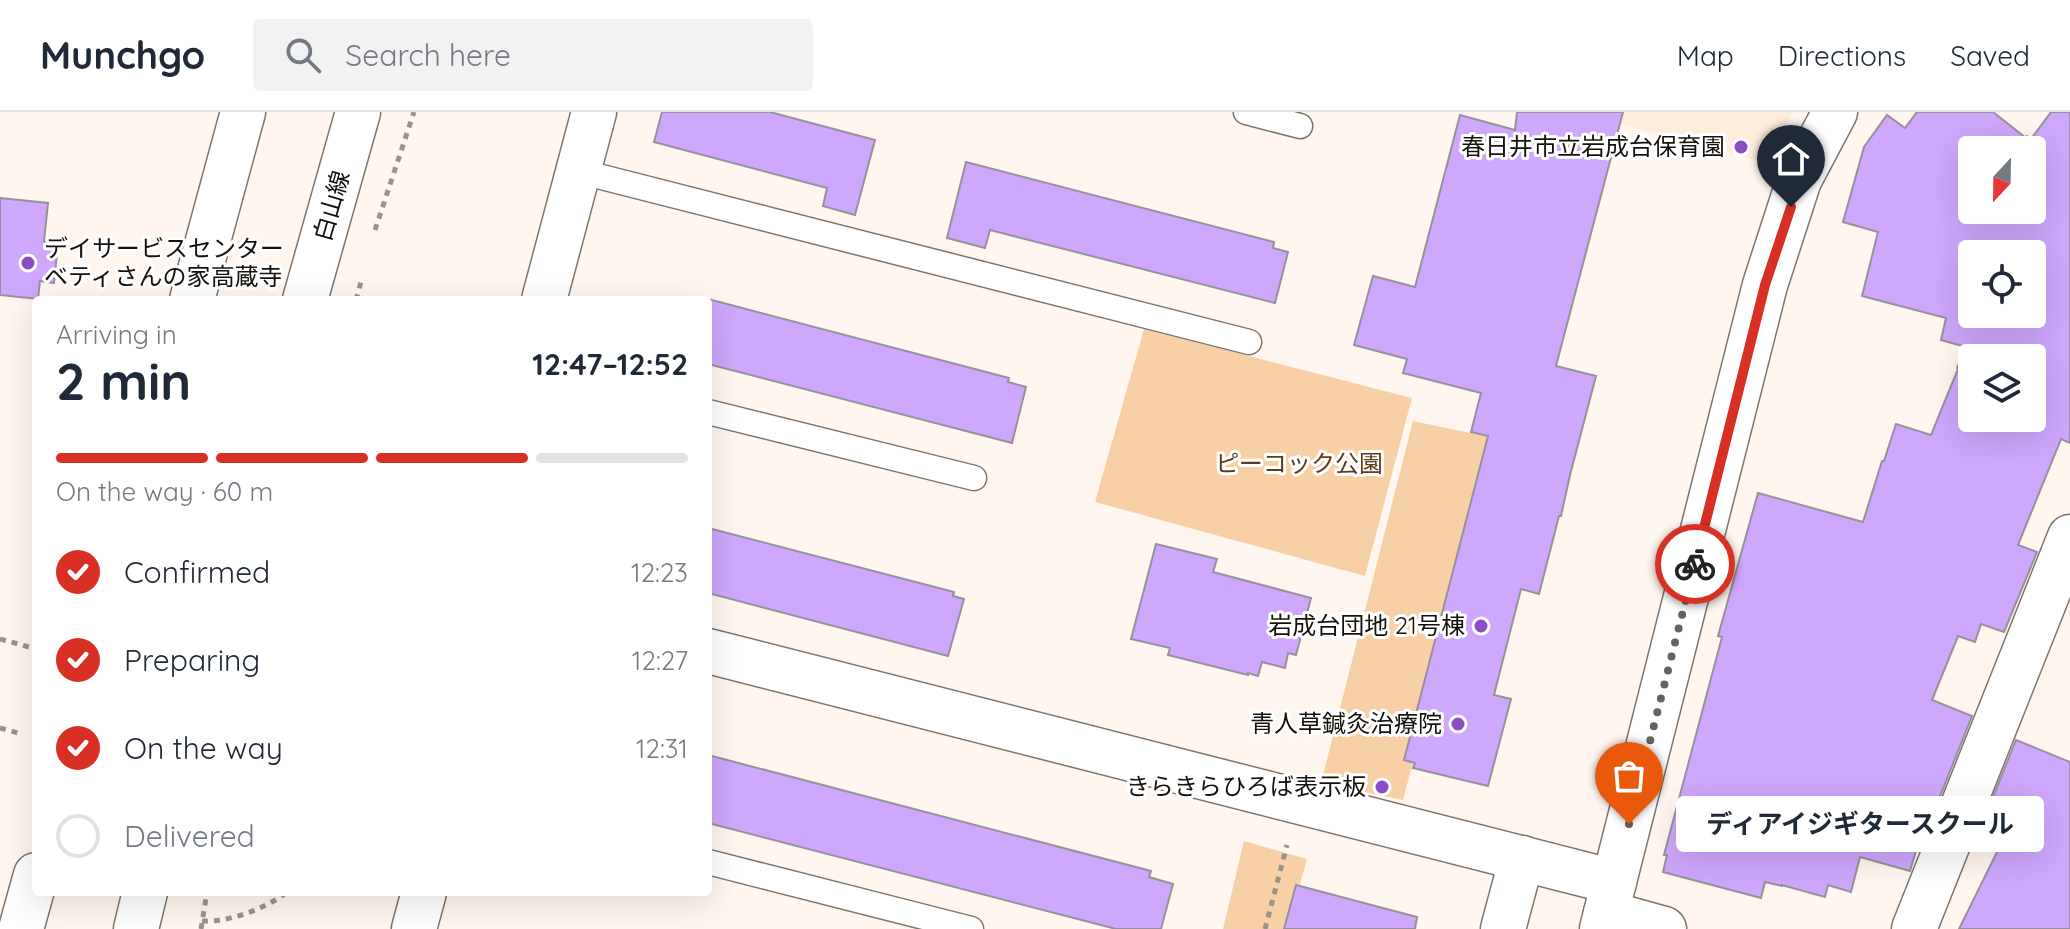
<!DOCTYPE html>
<html lang="en">
<head>
<meta charset="utf-8">
<style>
	:root { --surface:#fff; --page:#f2f2f3; --text:#1f2937; --muted:#747a83; --line:#e0e1e3; --accent:#d93025 }
	body { margin:0; font-family:Quicksand,"Noto Sans JP",sans-serif; background:var(--page); color:var(--text); height:100vh; display:flex; flex-direction:column; font-size:30px; white-space:nowrap }
	* { box-sizing:border-box; margin:0 }
	p { font-size:26px; color:var(--muted) }
	.icon { flex:none; width:44px; height:44px; fill:none; stroke:currentColor; stroke-width:2; stroke-linecap:round; stroke-linejoin:round }
	.map { position:relative; flex:1; overflow:hidden }
	.details { position:absolute; left:32px; top:184px; width:680px; height:600px; display:flex; flex-direction:column; background:var(--surface); border-radius:8px; box-shadow:0 8px 32px #0002 }
	.details>* { flex:none }
	.needle { width:52px; rotate:202deg }
	.buttons { position:absolute; left:1958px; top:24px; display:grid; gap:16px }
	.buttons a { display:grid; place-items:center; width:88px; height:88px; border-radius:8px; background:var(--surface); box-shadow:0 8px 32px #0002; font-size:40px }
	.pin { position:absolute; display:grid; place-items:center; width:68px; height:68px; color:#fff; margin:-82px -34px; border-radius:50% 50% 50% 0; rotate:-45deg; box-shadow:0 0 8px #0007 }
	.pin .icon { rotate:45deg }
	.courier { position:absolute; display:grid; place-items:center; width:80px; height:80px; margin:-40px; border:6px solid #d93025; border-radius:50%; background:#fff; color:#222; box-shadow:0 2px 10px #0007 }
	.bubble { position:absolute; height:56px; border-radius:8px; background:var(--surface); box-shadow:0 8px 32px #0002; font-size:26px; font-weight:700; line-height:56px; text-align:center }
	.overview em { font-style:normal; font-weight:700 }
	.overview div { display:flex; flex-direction:column-reverse }
	.overview { display:flex; align-items:center; justify-content:space-between; height:136px; padding:0 24px }
	h1 { font-size:52px; font-weight:700; line-height:60px }
	.bar { display:grid; grid-template-columns:repeat(4,1fr); gap:12px 8px; align-content:center; height:96px; padding:0 24px }
	.bar i { height:10px; border-radius:6px; background:var(--line) }
	.bar .on { background:var(--accent) }
	.bar p { grid-column:span 4 }
	ol { padding:0 24px; list-style:none }
	li { display:flex; align-items:center; gap:24px; height:88px }
	li p { margin-inline-start:auto }
	li .icon { padding:8px; border-radius:50%; background:var(--accent); color:#fff; stroke-width:4 }
	li:last-child { color:var(--muted) }
	li i { width:44px; height:44px; border:4px solid var(--line); border-radius:50% }
	header { display:flex; align-items:center; gap:48px; box-sizing:border-box; height:112px; padding:0 40px; background:var(--surface); border-bottom:2px solid var(--line) }
	header strong { font-size:38px }
	nav { display:flex; gap:44px; margin-inline-start:auto; font-size:28px }
	.search { width:560px; height:72px; background:var(--page); display:flex; align-items:center; gap:20px; box-sizing:border-box; padding:0 28px; border-radius:8px; color:var(--muted); font-size:30px }
	.map>svg:first-child { display:block }
</style>
</head>
<body>
<header>
<strong>Munchgo</strong>
<div class="search"><svg class="icon" aria-label="search" viewBox="0 0 24 24"><circle cx="10" cy="10" r="6"/><path d="M15 15l6 6"/></svg>Search here</div>
<nav><a>Map</a><a>Directions</a><a>Saved</a></nav>
</header>
<div class="map">
<svg width="2070" height="817" viewBox="0 0 2070 817">
	<rect width="100%" height="100%" fill="#fff7ef"/>
	<polygon fill="#fceddd" points="1573,0 1793,0 1768,51"/>
	<g fill="#f8d0a6">
		<polygon points="1144,217 1412,286 1365,464 1095,390"/>
		<polygon points="1413,309 1499,327 1403,688 1321,671"/>
		<polygon points="1244,729 1307,747 1288,817 1223,817"/>
	</g>
	<g fill="#cfa7fc" stroke="#96919d" stroke-width="2" fill-rule="evenodd">
		<polygon points="662,0 770,0 875,28 855,103 823,94 827,76 654,30"/>
		<polygon points="1517,0 1623,0 1556,254 1596,264 1570,363 1561,404 1559,404 1539,482 1521,477 1494,583 1511,587 1488,674 1413,656 1415,651 1404,648 1488,324 1471,320 1481,281 1403,261 1407,247 1354,233 1373,164 1415,175 1460,3 1515,18"/>
		<path d="M1917,0H1993L2026,26L2027,24L2031,27L2051,0H2070V331L2061,327L2018,433L2037,440L2004,520L1981,512L1975,530L1958,524L1932,588L1972,604L1931,707L1926,705L1910,759L1860,745L1851,780L1828,773L1825,785L1782,773V774L1765,770L1761,786L1663,760L1667,743H1664L1722,525L1718,524L1758,381L1863,410L1882,349H1884L1896,312L1931,323L1958,257L1957,256L1966,235L1941,228L1946,206L1862,184L1878,120L1843,110L1864,35L1887,3L1905,16ZM1972,38H2032V98H1972ZM1972,142H2032V202H1972ZM1972,246H2032V306H1972Z"/>
		<polygon points="966,50 1274,130 1273,136 1288,140 1275,191 990,118 985,136 947,126"/>
		<polygon points="0,86 48,91 44,130 58,132 54,171 40,169 38,187 0,183"/>
		<polygon points="708,187 1009,266 1008,270 1026,275 1012,331 708,252"/>
		<polygon points="708,416 954,480 953,484 964,487 948,544 708,481"/>
		<polygon points="1156,432 1217,447 1213,460 1311,486 1296,543 1288,541 1285,556 1262,550 1258,564 1248,561 1248,563 1168,543 1170,536 1131,527"/>
		<polygon points="2016,628 2070,650 2070,817 1959,817 2000,734 1977,725"/>
		<polygon points="708,643 1151,759 1149,765 1173,772 1161,817 1116,817 708,711"/>
		<polygon points="1296,773 1417,805 1415,817 1284,817"/>
	</g>
	<g fill="none" stroke-linecap="round" stroke-linejoin="round">
		<defs>
			<g id="service">
				<polyline points="1246,0 1300,14"/>
				<polyline points="578,59 1249,230"/>
				<polyline points="708,300 974,366"/>
				<polyline points="708,750 971,817"/>
			</g>
			<g id="minor">
				<polyline points="544,188 594,0"/>
				<polyline points="708,539 1614,770"/>
				<polyline points="1606,801 1664,817"/>
				<polyline points="414,817 424,780"/>
				<polyline points="1503,817 1522,746"/>
				<polyline points="1602,817 1765,173 1799,68 1835,0"/>
				<polyline points="1914,817 2070,425"/>
			</g>
			<g id="tertiary">
				<polyline points="192,188 243,0"/>
				<polyline points="305,188 358,0"/>
				<polyline points="21,817 36,763"/>
				<polyline points="136,817 145,780"/>
			</g>
		</defs>
		<use href="#service" stroke="#7d756c" stroke-width="27"/>
		<use href="#minor" stroke="#7d756c" stroke-width="47"/>
		<use href="#tertiary" stroke="#7d756c" stroke-width="47"/>
		<g stroke="#99938c" stroke-width="5" stroke-dasharray="6 6" stroke-linecap="butt">
			<polyline points="375,118 414,0"/>
			<polyline points="356,188 361,170"/>
			<polyline points="0,527 36,537"/>
			<polyline points="0,616 18,621"/>
			<path d="M202,809C230,810 265,797 287,780"/>
			<polyline points="201,817 207,780"/>
			<polyline points="1265,817 1287,733"/>
		</g>
		<use href="#service" stroke="#fff" stroke-width="24"/>
		<use href="#minor" stroke="#fff" stroke-width="44"/>
		<use href="#tertiary" stroke="#fff" stroke-width="44"/>
	</g>
	<g fill="none" stroke-linecap="round" stroke-linejoin="round">
		<polyline stroke="#66625c" stroke-width="8" stroke-dasharray="0 14.4" points="1629,712 1695,452"/>
		<polyline stroke="#d93025" stroke-width="10" points="1695,452 1765,173 1791,95"/>
	</g>
	<g fill="#8b4dc3" stroke="#fff" stroke-width="3">
		<circle cx="1741" cy="35" r="8"/>
		<circle cx="28" cy="151" r="8"/>
		<circle cx="1481" cy="514" r="8"/>
		<circle cx="1458" cy="612" r="8"/>
		<circle cx="1382" cy="675" r="8"/>
	</g>
	<g text-anchor="middle" stroke-width="6" stroke-linejoin="round" paint-order="stroke">
		<g font-size="24" fill="#14110d" stroke="#fff" text-anchor="end">
			<text x="1725" y="43">春日井市立岩成台保育園</text>
			<text x="44" y="145" text-anchor="start">デイサービスセンター<tspan x="44" dy="28">ベティさんの家高蔵寺</tspan></text>
			<text x="1465" y="522">岩成台団地 21号棟</text>
			<text x="1442" y="620">青人草鍼灸治療院</text>
			<text x="1366" y="683">きらきらひろば表示板</text>
		</g>
		<g font-size="24" fill="#14110d" stroke="#fff">
			<text transform="translate(332 94) rotate(-74)" y="8">白山線</text>
		</g>
		<g font-size="24" fill="#593d1c" stroke="#fff">
			<text x="1299" y="360">ピーコック公園</text>
		</g>
	</g>
</svg>
<div class="buttons">
<a><svg class="needle" viewBox="-14 -14 28 28"><path d="M0-13l5 13h-10z" fill="#e53935"/><path d="M0 13l5-13h-10z" fill="#747a83"/></svg></a>
<a><svg class="icon" aria-label="locate" viewBox="0 0 24 24"><circle cx="12" cy="12" r="6"/><path d="M12 2v4M12 18v4M2 12h4M18 12h4"/></svg></a>
<a><svg class="icon" aria-label="layers" viewBox="0 0 24 24"><path d="M12 4l9 5-9 5-9-5zM3 14l9 5 9-5"/></svg></a>
</div>
<div class="pin" style="left:1629px;top:712px;background:#ea580c"><svg class="icon" aria-label="bag" viewBox="0 0 24 24"><path d="M5 8h14l-1 12H6zM9 8a3 3 0 0 1 6 0"/></svg></div>
<div class="pin" style="left:1791px;top:95px;background:#1f2937"><svg class="icon" aria-label="home" viewBox="0 0 24 24"><path d="M3 11l9-7 9 7M6 9v11h12V9"/></svg></div>
<div class="courier" style="left:1695px;top:452px"><svg class="icon" aria-label="bike" viewBox="0 0 24 24"><circle cx="6" cy="16" r="4"/><circle cx="18" cy="16" r="4"/><path d="M6 16l4-8h5l3 8M10 8l3 8H6M13 5h3"/></svg></div>
<div class="bubble" style="left:1676px;top:684px;width:368px">ディアイジギタースクール</div>
<section class="details">
<div class="overview"><div><h1>2 min</h1><p>Arriving in</p></div><em>12:47–12:52</em></div>
<div class="bar"><i class="on"></i><i class="on"></i><i class="on"></i><i></i><p>On the way · 60 m</p></div>
<ol>
<li><svg class="icon" aria-label="check" viewBox="0 0 24 24"><path d="M5 12l5 5 9-10"/></svg>Confirmed<p>12:23</p></li>
<li><svg class="icon" aria-label="check" viewBox="0 0 24 24"><path d="M5 12l5 5 9-10"/></svg>Preparing<p>12:27</p></li>
<li><svg class="icon" aria-label="check" viewBox="0 0 24 24"><path d="M5 12l5 5 9-10"/></svg>On the way<p>12:31</p></li>
<li><i></i>Delivered</li>
</ol>
</section>
</div>
</body>
</html>
